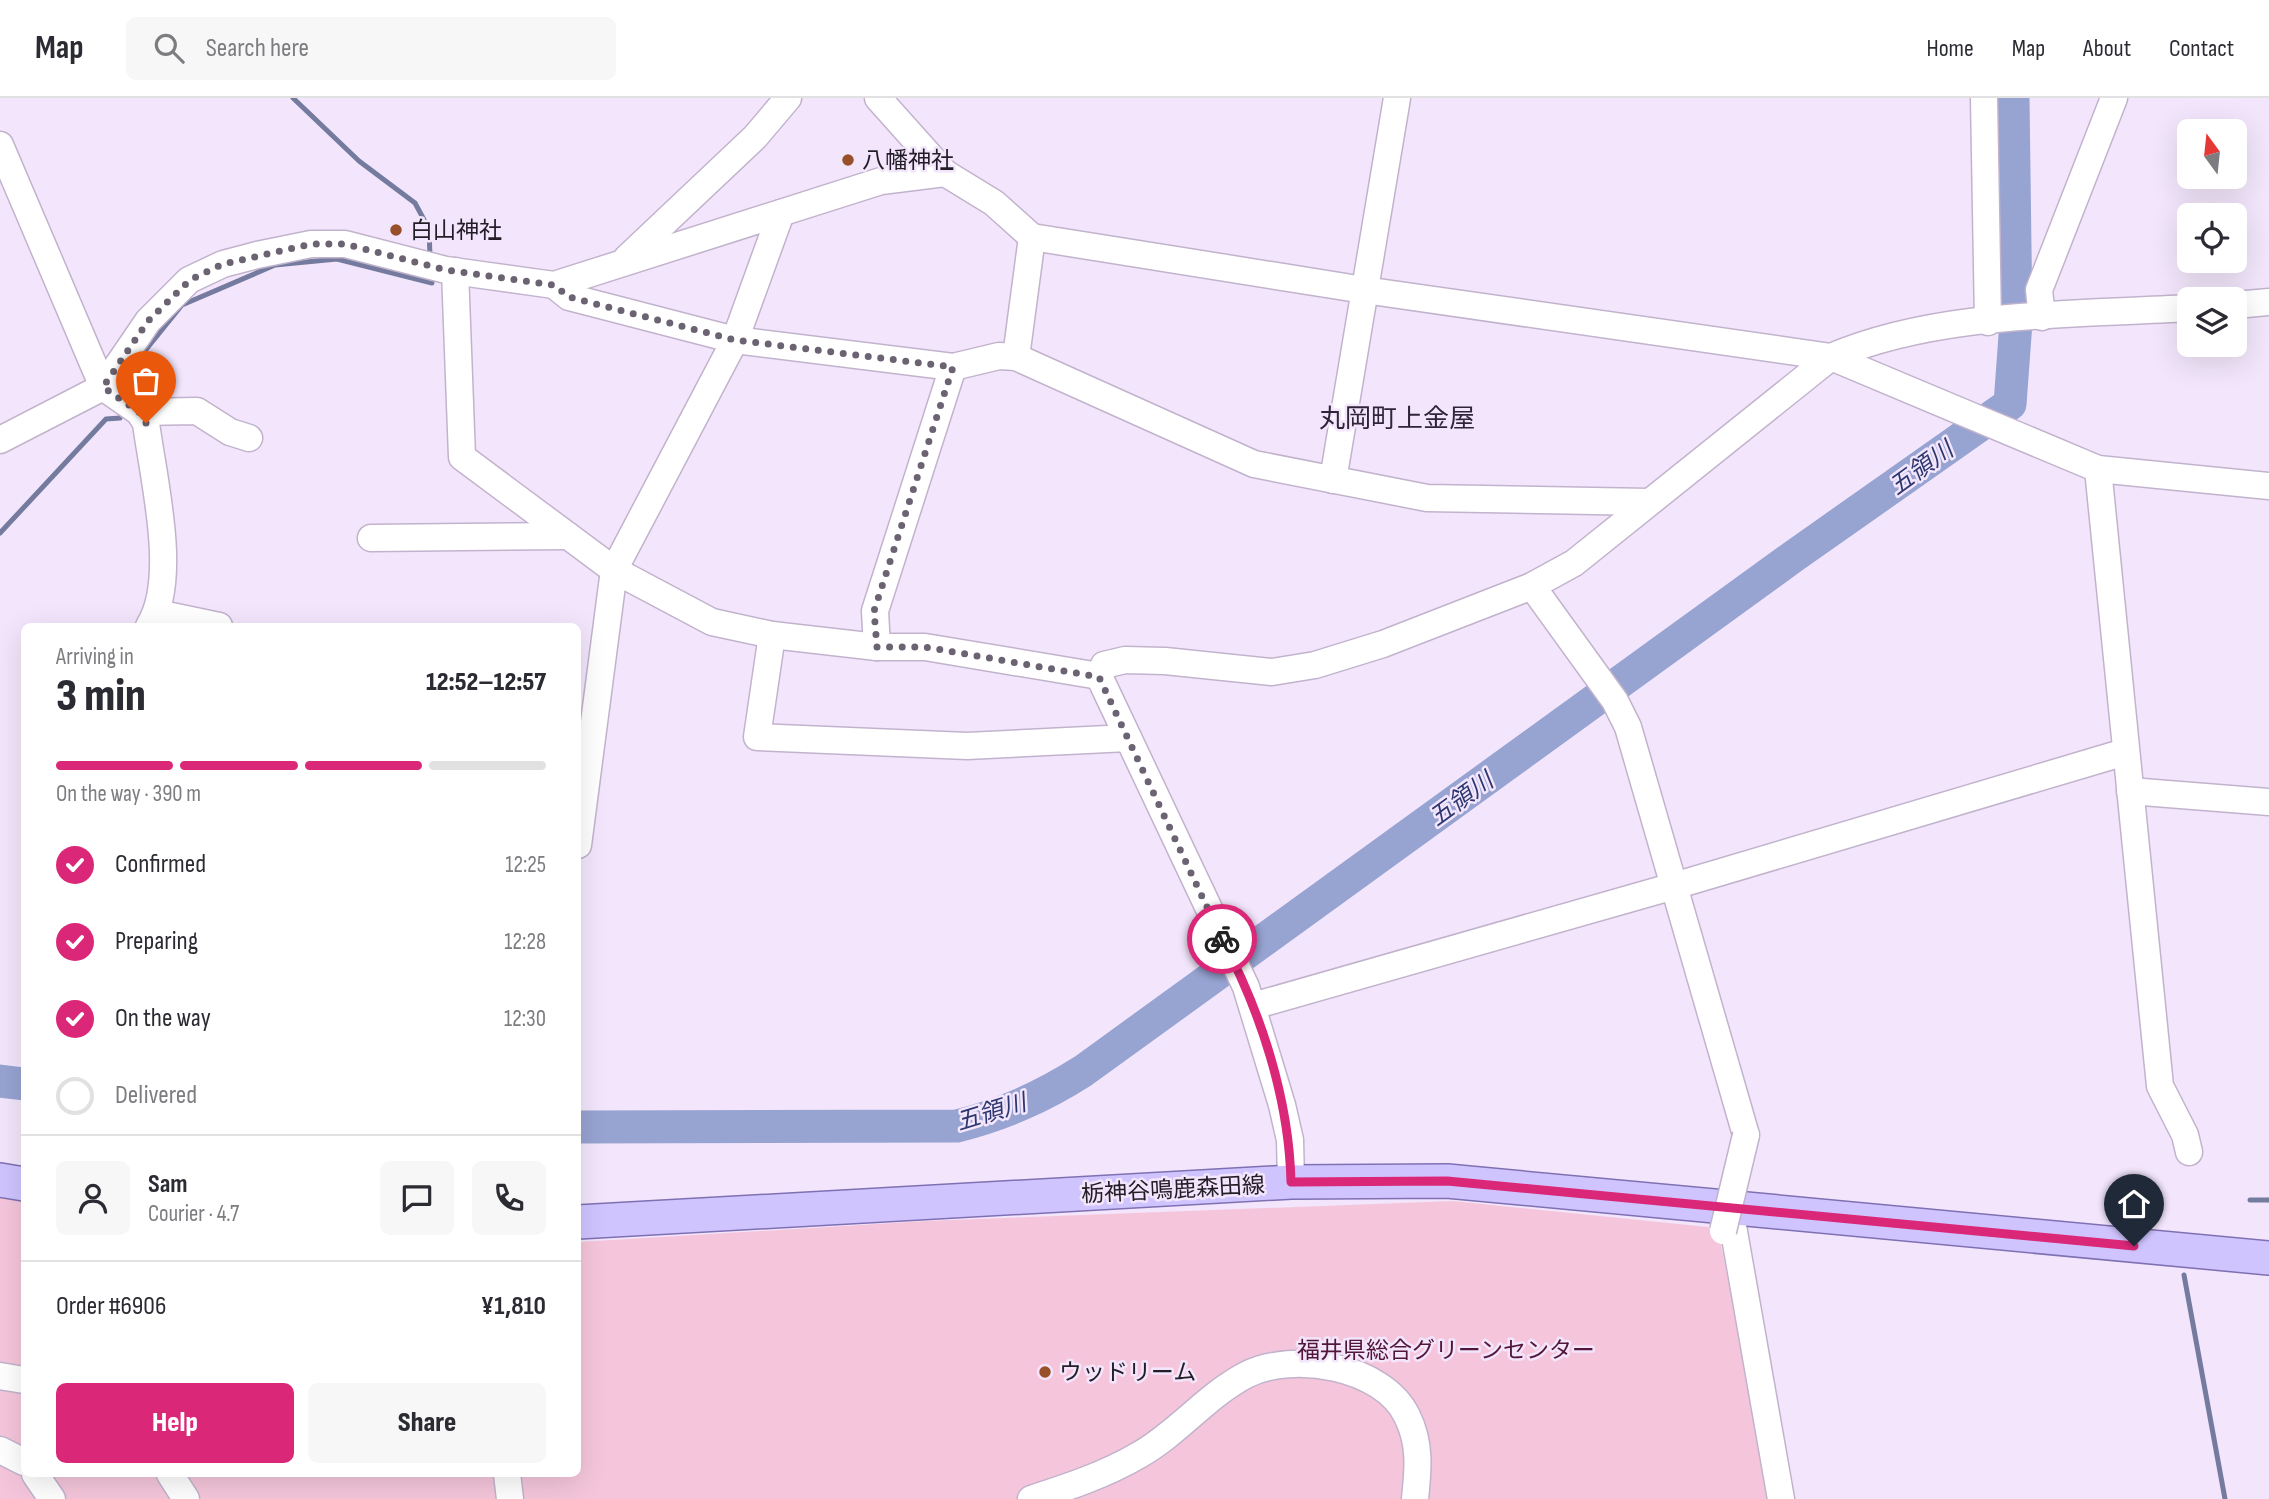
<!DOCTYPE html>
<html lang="en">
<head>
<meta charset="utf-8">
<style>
	:root { --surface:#fff; --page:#f7f7f7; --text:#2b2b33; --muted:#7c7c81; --line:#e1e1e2; --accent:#db2777 }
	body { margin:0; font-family:"Sofia Sans Condensed","Noto Sans JP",sans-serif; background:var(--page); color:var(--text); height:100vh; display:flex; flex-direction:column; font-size:26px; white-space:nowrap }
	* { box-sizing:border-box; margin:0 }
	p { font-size:23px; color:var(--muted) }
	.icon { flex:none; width:38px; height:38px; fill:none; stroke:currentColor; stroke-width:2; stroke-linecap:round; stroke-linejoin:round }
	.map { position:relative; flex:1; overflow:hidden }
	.details { position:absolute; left:21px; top:525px; width:560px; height:854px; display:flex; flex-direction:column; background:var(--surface); border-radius:10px; box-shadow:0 7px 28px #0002 }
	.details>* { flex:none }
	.needle { width:46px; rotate:345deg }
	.tools { position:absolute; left:2177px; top:21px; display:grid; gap:14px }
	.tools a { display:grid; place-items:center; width:70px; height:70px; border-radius:10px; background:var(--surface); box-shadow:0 7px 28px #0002; font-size:35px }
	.pin { position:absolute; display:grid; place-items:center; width:60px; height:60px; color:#fff; margin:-72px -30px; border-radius:50% 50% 50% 0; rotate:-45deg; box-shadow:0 0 7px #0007 }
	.pin .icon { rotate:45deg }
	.courier { position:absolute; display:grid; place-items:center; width:70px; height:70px; margin:-35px; border:5px solid #db2777; border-radius:50%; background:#fff; color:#222; box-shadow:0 2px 9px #0007 }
	.overview em { font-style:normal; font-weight:800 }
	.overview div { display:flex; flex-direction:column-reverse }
	.overview { display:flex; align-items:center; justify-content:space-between; height:119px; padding:0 35px }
	h1 { font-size:46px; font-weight:800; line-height:52px }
	.bar { display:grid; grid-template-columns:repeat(4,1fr); gap:10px 7px; align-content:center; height:84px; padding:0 35px }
	.bar i { height:9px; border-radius:5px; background:var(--line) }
	.bar .current { background:var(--accent) }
	.bar p { grid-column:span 4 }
	.line { display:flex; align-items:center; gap:18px; padding:0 35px; border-top:2px solid var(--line) }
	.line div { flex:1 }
	.round { display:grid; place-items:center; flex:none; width:74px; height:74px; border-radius:10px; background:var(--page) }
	ol { padding:0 35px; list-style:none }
	li { display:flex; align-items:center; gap:21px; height:77px }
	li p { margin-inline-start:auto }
	li .icon { padding:7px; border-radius:50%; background:var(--accent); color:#fff; stroke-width:4 }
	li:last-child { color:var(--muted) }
	li i { width:38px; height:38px; border:4px solid var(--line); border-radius:50% }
	.action { display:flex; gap:14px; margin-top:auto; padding:14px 35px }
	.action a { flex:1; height:80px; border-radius:10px; background:var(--accent); color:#fff; font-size:28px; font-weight:800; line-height:80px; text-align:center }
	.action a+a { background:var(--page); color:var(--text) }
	header { display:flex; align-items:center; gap:42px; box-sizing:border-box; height:98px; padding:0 35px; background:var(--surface); border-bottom:2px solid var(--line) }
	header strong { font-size:33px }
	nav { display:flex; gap:38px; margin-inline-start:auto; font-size:24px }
	.search { width:490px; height:63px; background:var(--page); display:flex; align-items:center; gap:18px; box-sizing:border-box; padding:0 24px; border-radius:10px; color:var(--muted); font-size:26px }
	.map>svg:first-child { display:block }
</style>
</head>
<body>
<header>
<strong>Map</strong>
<div class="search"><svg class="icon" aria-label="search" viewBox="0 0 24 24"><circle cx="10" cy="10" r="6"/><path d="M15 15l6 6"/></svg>Search here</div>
<nav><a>Home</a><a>Map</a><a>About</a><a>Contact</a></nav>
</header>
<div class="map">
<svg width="2269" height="1401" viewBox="0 0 2269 1401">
	<rect width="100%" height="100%" fill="#f3e6fc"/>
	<polygon fill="#f5c6db" points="0,1097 24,1100 24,1376 578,1376 578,1144 926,1123 1453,1103 1708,1129 1720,1142 1750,1289 1769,1401 0,1401"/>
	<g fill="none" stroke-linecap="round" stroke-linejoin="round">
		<g stroke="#747b9e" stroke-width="5">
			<polyline points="293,0 359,63 415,105 429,131 430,159"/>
			<polyline points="129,296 144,254 182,207 275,167 337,161 432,185 431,176"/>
			<polyline points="0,435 106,321 120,320 123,312"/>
			<polyline points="2250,1102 2269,1102"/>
			<polyline points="2184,1177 2225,1401"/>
		</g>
		<g stroke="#97a3d1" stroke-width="33">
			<polyline points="0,983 24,986"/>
			<path d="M578,1029L957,1028C1004,1016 1042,999 1083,973L1794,458L2010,306L2016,224L2013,0"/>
		</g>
		<defs>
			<g id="minor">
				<polyline points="878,0 945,75 994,105 1032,139 1364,192 1831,259 2098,371 2269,388"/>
				<polyline points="1984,0 1988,224"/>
				<path d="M0,47L103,289L139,314L146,325C153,380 179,481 149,528"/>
				<polyline points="627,160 755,39 788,0"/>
				<path d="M455,173L462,359L614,472L712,524L772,537L877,549H925L1099,578L1104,567L1125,562L1165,563L1272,574L1315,567L1383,546L1532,488L1574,465L1831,259C1938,213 2074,217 2189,210"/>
				<polyline points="554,187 569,199 735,242 953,269 999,258 1016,259 1254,366 1427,400 1649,404"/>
				<polyline points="2235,207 2269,204"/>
				<polyline points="2042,219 2039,192 2114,0"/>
				<polyline points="1016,259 1032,139"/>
				<polyline points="139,314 197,313 230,334 249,340"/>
				<polyline points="0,342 103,289 148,223 189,182 223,166 257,157 311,146 345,146 446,172 554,187 881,83 945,75"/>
				<polyline points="2098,371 2160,988 2185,1037 2189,1054"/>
				<polyline points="1333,382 1397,0"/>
				<polyline points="371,440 568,438"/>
				<polyline points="1532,488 1615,603 1628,629 1746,1037"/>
				<polyline points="157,515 219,528"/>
				<polyline points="772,537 757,639 967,648 1128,640"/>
				<polyline points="877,549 875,513 953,269"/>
				<polyline points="1099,578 1246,889 1282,1007 1290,1042 1291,1084"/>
				<polyline points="2130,693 2269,704"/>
				<polyline points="578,747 614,472 735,242 781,115"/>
				<polyline points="1253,908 1674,788 2125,654"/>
				<polyline points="1730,1111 1781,1401"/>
				<polyline points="0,1278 24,1282"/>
				<polyline points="0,1352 24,1364"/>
				<polyline points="35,1376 52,1401"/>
				<polyline points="170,1376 186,1401"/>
				<polyline points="507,1376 510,1401"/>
				<path d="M1031,1401C1068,1389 1105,1377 1139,1357C1178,1335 1206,1298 1246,1277C1293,1253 1383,1268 1407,1318C1421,1346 1418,1372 1415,1401"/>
			</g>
			<g id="major">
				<polyline points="0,1082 24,1086"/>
				<polyline points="578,1124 1291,1084 1447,1083 2269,1160"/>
			</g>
		</defs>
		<use href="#minor" stroke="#c2b3cd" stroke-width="29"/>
		<use href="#major" stroke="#7f70b3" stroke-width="36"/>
		<use href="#minor" stroke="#fff" stroke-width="26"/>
		<use href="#major" stroke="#d0c4ff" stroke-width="33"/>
		<defs>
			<polyline id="minor-bridge" points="1723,1133 1746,1037"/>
		</defs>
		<use href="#minor-bridge" stroke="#c2b3cd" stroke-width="29" stroke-linecap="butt"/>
		<use href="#minor-bridge" stroke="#fff" stroke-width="26"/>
	</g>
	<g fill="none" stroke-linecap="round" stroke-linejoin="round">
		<polyline stroke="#6b6371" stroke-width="7" stroke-dasharray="0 12.6" points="146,325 139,314 103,289 148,223 190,182 223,166 312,146 345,146 446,172 554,187 569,199 735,242 953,269 874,513 877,549 925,549 1099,579 1222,841"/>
		<path stroke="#db2777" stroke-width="9" d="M1222,841C1261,914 1289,1001 1291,1084L1447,1083L2134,1148"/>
	</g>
	<g fill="#97502a" stroke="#f3e6fc" stroke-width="2.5">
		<circle cx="848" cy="62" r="7"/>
		<circle cx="396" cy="132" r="7"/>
		<circle cx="1045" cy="1274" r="7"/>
	</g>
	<g text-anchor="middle" stroke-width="5" stroke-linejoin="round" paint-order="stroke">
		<g font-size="23" fill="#221d26" stroke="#f3e6fc" text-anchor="start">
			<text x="862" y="70">八幡神社</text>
			<text x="410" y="140">白山神社</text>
			<text x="1059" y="1282">ウッドリーム</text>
		</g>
		<g font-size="23" fill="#221d26" stroke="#f3e6fc">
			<text transform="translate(1173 1091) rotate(-3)" y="8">栃神谷鳴鹿森田線</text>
		</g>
		<g font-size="23" fill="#521638" stroke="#f3e6fc">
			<text x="1446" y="1260">福井県総合グリーンセンター</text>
		</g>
		<g font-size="24" font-style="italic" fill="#2c376f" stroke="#f3e6fc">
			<text transform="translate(1921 370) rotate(-36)" y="8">五領川</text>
			<text transform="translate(1461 701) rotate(-36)" y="8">五領川</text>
			<text transform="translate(991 1014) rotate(-17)" y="8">五領川</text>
		</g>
		<g font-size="26" fill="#302438" stroke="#f3e6fc">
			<text x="1397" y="329">丸岡町上金屋</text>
		</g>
	</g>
</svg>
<div class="tools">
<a><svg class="needle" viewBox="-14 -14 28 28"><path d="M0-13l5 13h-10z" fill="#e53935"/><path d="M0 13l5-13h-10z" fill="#7c7c81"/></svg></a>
<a><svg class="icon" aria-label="locate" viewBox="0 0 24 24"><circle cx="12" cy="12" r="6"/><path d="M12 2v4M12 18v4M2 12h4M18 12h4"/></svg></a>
<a><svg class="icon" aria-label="layers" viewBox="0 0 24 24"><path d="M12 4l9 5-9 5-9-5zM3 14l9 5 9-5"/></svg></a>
</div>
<div class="pin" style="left:146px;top:325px;background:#ea580c"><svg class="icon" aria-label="bag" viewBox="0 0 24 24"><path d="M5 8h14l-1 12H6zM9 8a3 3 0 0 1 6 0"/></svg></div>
<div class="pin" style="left:2134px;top:1148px;background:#1f2937"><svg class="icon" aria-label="home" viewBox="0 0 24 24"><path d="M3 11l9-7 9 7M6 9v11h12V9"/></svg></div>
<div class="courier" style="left:1222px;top:841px"><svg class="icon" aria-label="bike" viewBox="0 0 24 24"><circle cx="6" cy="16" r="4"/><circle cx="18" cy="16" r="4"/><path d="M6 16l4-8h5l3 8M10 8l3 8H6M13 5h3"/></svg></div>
<section class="details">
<div class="overview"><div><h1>3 min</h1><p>Arriving in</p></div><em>12:52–12:57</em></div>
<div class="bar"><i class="current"></i><i class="current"></i><i class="current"></i><i></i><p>On the way · 390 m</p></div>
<ol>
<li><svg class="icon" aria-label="check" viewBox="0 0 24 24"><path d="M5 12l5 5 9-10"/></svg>Confirmed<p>12:25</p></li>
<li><svg class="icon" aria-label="check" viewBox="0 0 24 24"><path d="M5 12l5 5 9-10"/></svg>Preparing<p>12:28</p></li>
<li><svg class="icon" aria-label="check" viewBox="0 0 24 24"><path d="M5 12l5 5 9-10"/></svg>On the way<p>12:30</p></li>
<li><i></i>Delivered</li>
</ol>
<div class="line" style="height:126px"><a class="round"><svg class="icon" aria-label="person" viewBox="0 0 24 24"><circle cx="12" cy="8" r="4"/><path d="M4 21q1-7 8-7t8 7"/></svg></a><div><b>Sam</b><p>Courier · 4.7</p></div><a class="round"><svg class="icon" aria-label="chat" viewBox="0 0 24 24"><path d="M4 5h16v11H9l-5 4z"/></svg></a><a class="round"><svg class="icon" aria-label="phone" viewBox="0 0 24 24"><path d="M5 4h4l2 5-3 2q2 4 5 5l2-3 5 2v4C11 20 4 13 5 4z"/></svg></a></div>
<div class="line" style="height:91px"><div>Order #6906</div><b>¥1,810</b></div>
<div class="action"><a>Help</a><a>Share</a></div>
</section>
</div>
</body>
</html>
